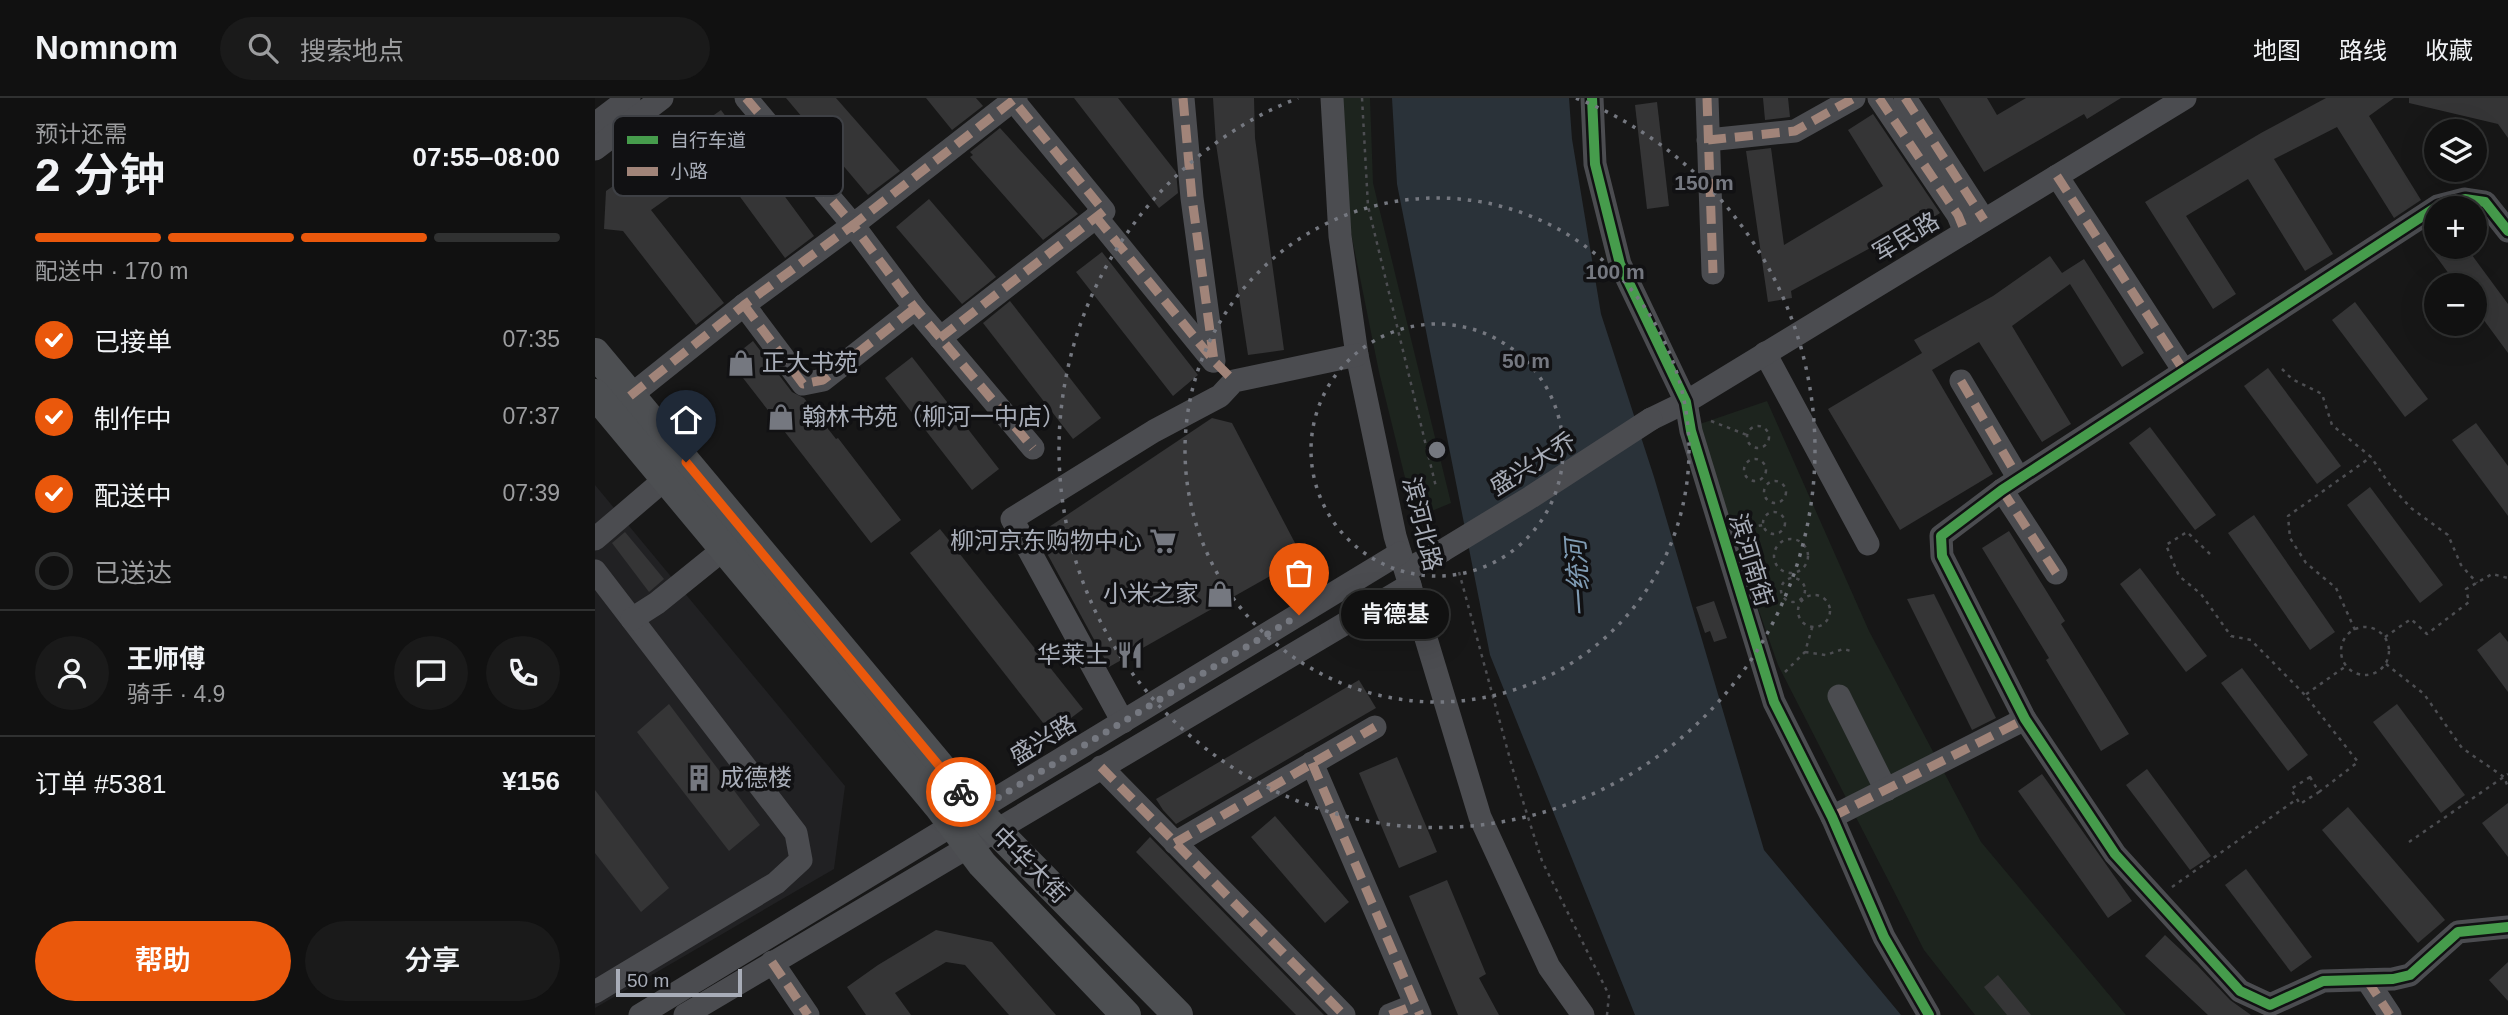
<!DOCTYPE html>
<html lang="zh">
<head>
<meta charset="utf-8">
<style>
	:root { --surface:#111; --page:#1a1a1a; --text:#f1f3f6; --muted:#9c9d9f; --line:#303131; --accent:#ea580c }
	body { margin:0; font-family:Helvetica,"Noto Sans SC",sans-serif; background:var(--page); color:var(--text); height:100vh; display:flex; flex-direction:column; font-size:26px; white-space:nowrap }
	* { box-sizing:border-box; margin:0 }
	p { font-size:23px; color:var(--muted) }
	.icon { flex:none; width:38px; height:38px; fill:none; stroke:currentColor; stroke-width:2; stroke-linecap:round; stroke-linejoin:round }
	.map { position:relative; flex:1; overflow:hidden }
	.details { display:flex; flex-direction:column; background:var(--surface); width:595px }
	.details>* { flex:none }
	.tools { position:absolute; left:1829px; top:21px; display:grid; gap:14px }
	.tools a { display:grid; place-items:center; width:63px; height:63px; border-radius:50%; background:var(--surface); box-shadow:0 7px 28px #0002,0 0 0 2px var(--line); font-size:35px }
	.scale { position:absolute; left:21px; bottom:18px; width:126px; box-sizing:border-box; padding-left:7px; border:4px solid #a8adb8; border-top:0; font-size:19px; line-height:24px; white-space:nowrap; color:#a8adb8; -webkit-text-stroke:5px #111113; paint-order:stroke }
	.pin { position:absolute; display:grid; place-items:center; width:60px; height:60px; color:#fff; margin:-72px -30px; border-radius:50% 50% 50% 0; rotate:-45deg; box-shadow:0 0 7px #0007 }
	.pin .icon { rotate:45deg }
	.courier { position:absolute; display:grid; place-items:center; width:70px; height:70px; margin:-35px; border:5px solid #ea580c; border-radius:50%; background:#fff; color:#222; box-shadow:0 2px 9px #0007 }
	.bubble { position:absolute; height:49px; border-radius:24px; background:var(--surface); box-shadow:0 7px 28px #0002,0 0 0 2px var(--line); font-size:23px; font-weight:600; line-height:49px; text-align:center }
	.summary em { font-style:normal; font-weight:600 }
	.summary div { display:flex; flex-direction:column-reverse }
	.summary { display:flex; align-items:center; justify-content:space-between; height:119px; padding:0 35px }
	h1 { font-size:46px; font-weight:600; line-height:52px }
	.bar { display:grid; grid-template-columns:repeat(4,1fr); gap:10px 7px; align-content:center; height:84px; padding:0 35px }
	.bar i { height:9px; border-radius:5px; background:var(--line) }
	.bar .current { background:var(--accent) }
	.bar p { grid-column:span 4 }
	.line { display:flex; align-items:center; gap:18px; padding:0 35px; border-top:2px solid var(--line) }
	.line div { flex:1 }
	.round { display:grid; place-items:center; flex:none; width:74px; height:74px; border-radius:37px; background:var(--page) }
	ol { padding:0 35px; list-style:none }
	li { display:flex; align-items:center; gap:21px; height:77px }
	li p { margin-inline-start:auto }
	li .icon { padding:7px; border-radius:50%; background:var(--accent); color:#fff; stroke-width:4 }
	li:last-child { color:var(--muted) }
	li i { width:38px; height:38px; border:4px solid var(--line); border-radius:50% }
	.cta { display:flex; gap:14px; margin-top:auto; padding:14px 35px }
	.cta a { flex:1; height:80px; border-radius:42px; background:var(--accent); color:#fff; font-size:28px; font-weight:600; line-height:80px; text-align:center }
	.cta a+a { background:var(--page); color:var(--text) }
	header { display:flex; align-items:center; gap:42px; box-sizing:border-box; height:98px; padding:0 35px; background:var(--surface); border-bottom:2px solid var(--line) }
	header strong { font-size:33px }
	nav { display:flex; gap:38px; margin-inline-start:auto; font-size:24px }
	.search { width:490px; height:63px; background:var(--page); display:flex; align-items:center; gap:18px; box-sizing:border-box; padding:0 24px; border-radius:38px; color:var(--muted); font-size:26px }
	main { display:flex; flex:1; min-height:0 }
	.map>svg:first-child { display:block }
</style>
</head>
<body>
<header>
<strong>Nomnom</strong>
<div class="search"><svg class="icon" aria-label="search" viewBox="0 0 24 24"><circle cx="10" cy="10" r="6"/><path d="M15 15l6 6"/></svg>搜索地点</div>
<nav><a>地图</a><a>路线</a><a>收藏</a></nav>
</header>
<main>
<section class="details">
<div class="summary"><div><h1>2 分钟</h1><p>预计还需</p></div><em>07:55–08:00</em></div>
<div class="bar"><i class="current"></i><i class="current"></i><i class="current"></i><i></i><p>配送中 · 170 m</p></div>
<ol>
<li><svg class="icon" aria-label="check" viewBox="0 0 24 24"><path d="M5 12l5 5 9-10"/></svg>已接单<p>07:35</p></li>
<li><svg class="icon" aria-label="check" viewBox="0 0 24 24"><path d="M5 12l5 5 9-10"/></svg>制作中<p>07:37</p></li>
<li><svg class="icon" aria-label="check" viewBox="0 0 24 24"><path d="M5 12l5 5 9-10"/></svg>配送中<p>07:39</p></li>
<li><i></i>已送达</li>
</ol>
<div class="line" style="height:126px"><a class="round"><svg class="icon" aria-label="person" viewBox="0 0 24 24"><circle cx="12" cy="8" r="4"/><path d="M4 21q1-7 8-7t8 7"/></svg></a><div><b>王师傅</b><p>骑手 · 4.9</p></div><a class="round"><svg class="icon" aria-label="chat" viewBox="0 0 24 24"><path d="M4 5h16v11H9l-5 4z"/></svg></a><a class="round"><svg class="icon" aria-label="phone" viewBox="0 0 24 24"><path d="M5 4h4l2 5-3 2q2 4 5 5l2-3 5 2v4C11 20 4 13 5 4z"/></svg></a></div>
<div class="line" style="height:91px"><div>订单 #5381</div><b>¥156</b></div>
<div class="cta"><a>帮助</a><a>分享</a></div>
</section>
<div class="map">
<svg width="1913" height="917" viewBox="0 0 1913 917">
	<rect width="100%" height="100%" fill="#171717"/>
	<polygon fill="#212123" points="0,387 250,688 239,771 0,910"/>
	<g fill="#1d241e">
		<polygon points="743,0 775,0 778,85 856,405 820,420 784,274 752,115"/>
		<polygon points="1172,303 1274,533 1386,744 1531,917 1380,917 1329,852 1183,567 1099,328"/>
	</g>
	<polygon fill="#2a3239" points="797,0 974,0 977,41 1006,216 1059,379 1169,752 1306,917 1040,917 895,557 802,86"/>
	<g fill="#353536">
		<polygon points="191,0 241,0 305,73 273,97"/>
		<polygon points="331,0 381,0 388,8 357,32"/>
		<polygon points="479,0 523,0 581,74 583,95 564,110"/>
		<polygon points="618,0 659,0 660,40 689,252 653,257 621,46"/>
		<polygon points="1168,0 1193,0 1195,19 1170,22"/>
		<polygon points="1344,0 1392,0 1402,17 1431,0 1526,0 1492,21 1489,16 1389,74"/>
		<polygon points="1731,0 1799,0 1774,18 1826,102 1799,120 1742,29 1679,61 1738,156 1710,173 1653,81 1591,118 1641,196 1618,211 1550,104 1666,35"/>
		<polygon points="1814,0 1913,0 1913,40 1903,26 1814,5"/>
		<polygon points="1062,4 1074,108 1052,111 1040,7"/>
		<polygon points="126,12 219,138 190,160 121,66 56,112 129,205 101,227 28,133 9,131 11,93"/>
		<polygon points="1278,16 1345,115 1317,133 1314,129 1196,193 1197,200 1173,204 1151,53 1176,50 1189,147 1288,88 1253,32"/>
		<polygon points="405,30 483,116 448,142 375,59 378,57 375,54"/>
		<polygon points="334,101 401,179 367,206 301,129"/>
		<polygon points="1845,149 1871,149 1913,206 1913,255 1880,210 1880,187 1862,187 1838,154"/>
		<polygon points="507,154 603,277 578,298 481,174"/>
		<polygon points="1455,158 1467,175 1489,161 1549,255 1527,269 1475,186 1417,228 1476,326 1447,344 1384,244 1337,272 1398,376 1305,432 1233,311 1327,255 1319,242 1398,198"/>
		<polygon points="415,203 506,320 478,341 388,225"/>
		<polygon points="1760,204 1833,301 1810,319 1737,222"/>
		<polygon points="158,243 197,294 209,300 241,341 243,340 306,422 276,445 134,262"/>
		<polygon points="317,259 404,371 377,392 290,280"/>
		<polygon points="1673,270 1746,368 1722,386 1649,288"/>
		<polygon points="617,320 637,325 700,445 700,464 514,569 442,437"/>
		<polygon points="1881,325 1913,368 1913,418 1857,342"/>
		<polygon points="1555,329 1621,417 1600,432 1534,345"/>
		<polygon points="1775,389 1848,487 1825,505 1752,407"/>
		<polygon points="1659,417 1740,534 1715,552 1633,435"/>
		<polygon points="345,431 488,611 456,635 315,455"/>
		<polygon points="1414,433 1470,523 1466,526 1534,636 1506,653 1451,562 1454,560 1387,450"/>
		<polygon points="30,434 69,481 54,494 17,445"/>
		<polygon points="1545,470 1612,558 1591,574 1525,486"/>
		<polygon points="1339,496 1401,620 1377,632 1312,501"/>
		<polygon points="1119,503 1132,540 1119,544 1115,533 1110,535 1101,509"/>
		<polygon points="1905,534 1913,544 1913,594 1882,552"/>
		<polygon points="1647,570 1713,657 1693,673 1626,585"/>
		<polygon points="764,582 781,610 581,726 568,712 561,701"/>
		<polygon points="74,606 165,727 134,753 42,634"/>
		<polygon points="1802,606 1870,697 1846,715 1778,624"/>
		<polygon points="802,659 842,754 804,770 764,675"/>
		<polygon points="1552,671 1616,758 1595,772 1531,687"/>
		<polygon points="1447,676 1537,803 1513,820 1423,693"/>
		<polygon points="0,692 74,790 46,814 0,755"/>
		<polygon points="1913,705 1913,759 1887,725"/>
		<polygon points="1753,709 1850,822 1823,845 1727,732"/>
		<polygon points="680,718 754,804 730,825 656,739"/>
		<polygon points="555,739 729,917 701,917 633,848 541,754"/>
		<polygon points="1651,771 1717,859 1696,874 1630,787"/>
		<polygon points="852,782 891,876 884,880 904,917 863,917 814,798"/>
		<polygon points="341,832 397,844 461,917 414,917 370,867 351,864 300,895 316,917 271,917 252,889 283,867"/>
		<polygon points="1570,837 1602,867 1635,902 1656,917 1613,917 1550,858"/>
		<polygon points="1913,864 1913,903 1894,882"/>
		<polygon points="1403,877 1436,917 1412,917 1389,889"/>
	</g>
	<g fill="none" stroke-linecap="round" stroke-linejoin="round">
		<g stroke="#4d4e52" stroke-width="2.5" stroke-dasharray="3.5 5" stroke-linecap="butt">
			<polyline points="767,0 773,108 841,389"/>
			<polyline points="1687,271 1697,281 1727,296 1737,327 1776,359 1795,387 1816,410 1853,437 1866,467 1882,485"/>
			<polyline points="1116,323 1152,337"/>
			<circle cx="1163" cy="339" r="11"/>
			<circle cx="1160" cy="372" r="11"/>
			<circle cx="1180" cy="394" r="11"/>
			<circle cx="1179" cy="425" r="11"/>
			<polyline points="1147,431 1168,427"/>
			<circle cx="1196" cy="458" r="17"/>
			<polyline points="1615,456 1592,434 1571,447 1584,478 1606,496 1636,538 1656,542 1710,597"/>
			<polyline points="864,474 918,672 947,763 1014,897 1012,917"/>
			<circle cx="1198" cy="492" r="12"/>
			<circle cx="1219" cy="513" r="16"/>
			<circle cx="1770" cy="553" r="24"/>
			<polyline points="1760,532 1741,490 1711,465 1695,440 1693,418 1776,359"/>
			<polyline points="1790,539 1816,521 1832,536 1874,504 1871,491 1897,476 1913,480"/>
			<polyline points="1210,554 1231,557 1248,551 1256,553"/>
			<polyline points="1791,566 1829,596 1867,650 1909,679 1913,689"/>
			<polyline points="1190,574 1210,554 1217,530"/>
			<polygon points="1715,679 1724,694 1705,706 1696,691"/>
			<polyline points="1724,694 1763,664 1710,597 1751,568"/>
			<polyline points="1814,744 1913,676"/>
			<polyline points="1577,789 1702,701"/>
		</g>
		<g stroke="#4b4c50" stroke-width="23">
			<polyline points="151,0 258,127 421,0"/>
			<polyline points="588,0 597,100 619,263"/>
			<polyline points="737,0 745,138 762,257 800,438 885,719 954,869 988,917"/>
			<polyline points="997,0 1000,66 1025,166 1091,304 1096,333 1179,604 1237,719 1289,839 1334,917"/>
			<polyline points="1112,0 1118,175"/>
			<polyline points="1284,0 1363,117 1370,134"/>
			<polyline points="1310,0 1389,122"/>
			<polyline points="0,26 34,0"/>
			<polyline points="1113,42 1200,33 1259,0"/>
			<polyline points="0,51 67,0"/>
			<polyline points="1462,78 1589,273"/>
			<polyline points="501,119 618,263"/>
			<polyline points="1913,133 1890,104 1870,101 1843,108 1407,392 1346,438 1347,458 1430,621 1520,756 1645,893 1675,907 1728,883 1798,881 1815,877 1863,834 1913,829"/>
			<polyline points="149,207 208,286 228,282 320,210"/>
			<polyline points="345,240 509,113 418,2"/>
			<polyline points="1170,255 1273,446"/>
			<polyline points="1366,283 1424,381"/>
			<polyline points="35,298 149,207 258,127 320,210 438,350"/>
			<polyline points="1056,321 1091,304 1590,0"/>
			<polyline points="1407,392 1461,475"/>
			<polyline points="0,441 83,370"/>
			<polyline points="811,472 847,453"/>
			<polyline points="0,473 201,735 206,762 181,785 0,894"/>
			<polyline points="37,521 62,505 140,442"/>
			<polyline points="1244,598 1291,692"/>
			<polyline points="528,624 417,421 559,333 625,298 639,283 762,257"/>
			<polyline points="717,665 825,917"/>
			<polyline points="506,669 749,917"/>
			<polyline points="1237,719 1430,621"/>
			<polyline points="580,745 780,629"/>
			<polyline points="177,864 213,917"/>
			<polyline points="1772,882 1795,917"/>
			<polyline points="45,917 805,455"/>
			<polyline points="90,917 815,487"/>
			<polyline points="795,917 820,907"/>
		</g>
		<g stroke="#4d4f52" stroke-width="30">
			<polyline points="0,255 384,715 583,917"/>
			<polyline points="0,296 345,710 387,766 531,917"/>
		</g>
		<polyline stroke="#4b4c50" stroke-width="23" points="847,453 936,399 1056,321"/>
		<g stroke="#a18479" stroke-width="9" stroke-dasharray="18 9" stroke-linecap="butt">
			<polyline points="151,0 258,127 421,0"/>
			<polyline points="588,0 597,100 619,263"/>
			<polyline points="1112,0 1118,175"/>
			<polyline points="1284,0 1363,117 1370,134"/>
			<polyline points="1310,0 1389,122"/>
			<polyline points="1113,42 1200,33 1259,0"/>
			<polyline points="1462,78 1589,273"/>
			<polyline points="501,119 619,263 639,283"/>
			<polyline points="149,207 208,286 228,282 320,210"/>
			<polyline points="345,240 509,113 418,2"/>
			<polyline points="1366,283 1424,381"/>
			<polyline points="35,298 149,207 258,127 320,210 438,350"/>
			<polyline points="1407,392 1461,475"/>
			<polyline points="717,665 825,917"/>
			<polyline points="506,669 749,917"/>
			<polyline points="1237,719 1430,621"/>
			<polyline points="580,745 780,629"/>
			<polyline points="177,864 213,917"/>
			<polyline points="1772,882 1795,917"/>
			<polyline points="795,917 820,907"/>
		</g>
		<defs>
			<g id="cycleway">
				<polyline points="997,0 1000,66 1025,166 1091,304 1096,333 1179,604 1237,719 1289,839 1334,917"/>
				<polyline points="1913,133 1890,104 1870,101 1843,108 1407,392 1346,438 1347,458 1430,621 1520,756 1645,893 1675,907 1728,883 1798,881 1815,877 1863,834 1913,829"/>
			</g>
		</defs>
		<use href="#cycleway" stroke="#111113" stroke-width="15"/>
		<use href="#cycleway" stroke="#469c4c" stroke-width="10"/>
	</g>
	<g fill="none" stroke-linecap="round" stroke-linejoin="round">
		<polyline stroke="#757880" stroke-width="7" stroke-dasharray="0 12.6" points="366,694 381,713 704,517"/>
		<polyline stroke="#ea580c" stroke-width="9" points="91,364 366,694"/>
	</g>
	<g fill="none" stroke="#757880" stroke-width="3.5" stroke-dasharray="3.5 7">
		<circle cx="842" cy="352" r="126"/>
		<circle cx="842" cy="352" r="252"/>
		<path d="M981 0A378 378 0 1 1 703 0"/>
	</g>
	<defs>
		<symbol id="shop-bare" viewBox="-9 -9 18 18"><path d="M-5-2.5h2.3a2.7 3.5 0 0 1 5.4 0H5L5.5 6h-11ZM-1.5-2.5h3a1.5 2.3 0 0 0-3 0Z" fill="#757880" stroke="#111113" stroke-width="2.5" paint-order="stroke"/></symbol>
		<symbol id="supermarket-bare" viewBox="-9 -9 18 18"><path d="M-6-5.5h2.5l.6 2H6L4.5 2H-2.5L-4.4-4H-6ZM-1.5 3.2a1.3 1.3 0 1 0 .1 0ZM3 3.2a1.3 1.3 0 1 0 .1 0Z" fill="#757880" stroke="#111113" stroke-width="2.5" paint-order="stroke"/></symbol>
		<symbol id="restaurant-bare" viewBox="-9 -9 18 18"><path d="M-5-6h1v4h1v-4h1v4h1v-4h1v5L-1.5 .5V6h-2V.5L-5-1ZM5-6V6H3V1.5H1.5Q1.5-4 5-6Z" fill="#757880" stroke="#111113" stroke-width="2.5" paint-order="stroke"/></symbol>
		<symbol id="building-bare" viewBox="-9 -9 18 18"><path d="M-4-6H4V6H1V3H-1V6H-4ZM-2.5-4.3h1.7v1.8h-1.7ZM.8-4.3h1.7v1.8H.8ZM-2.5-1h1.7V.8h-1.7ZM.8-1h1.7V.8H.8Z" fill="#757880" stroke="#111113" stroke-width="2.5" paint-order="stroke"/></symbol>
	</defs>
	<g fill-rule="evenodd">
		<use href="#shop-bare" x="127" y="246" width="38" height="38"/>
		<use href="#shop-bare" x="167" y="300" width="38" height="38"/>
		<use href="#supermarket-bare" x="549" y="424" width="38" height="38"/>
		<use href="#shop-bare" x="606" y="477" width="38" height="38"/>
		<use href="#restaurant-bare" x="516" y="538" width="38" height="38"/>
		<use href="#building-bare" x="85" y="661" width="38" height="38"/>
	</g>
	<g text-anchor="middle" stroke-width="7" stroke-linejoin="round" paint-order="stroke">
		<g font-size="24" fill="#a8adb8" stroke="#111113">
			<text transform="translate(1311 139) rotate(-31)" y="8">军民路</text>
			<text transform="translate(938 366) rotate(-32)" y="8">盛兴大乔</text>
			<text transform="translate(827 426) rotate(76)" y="8">滨河北路</text>
			<text transform="translate(1156 462) rotate(73)" y="8">滨河南街</text>
			<text transform="translate(448 642) rotate(-31)" y="8">盛兴路</text>
			<text transform="translate(435 767) rotate(45)" y="8">中华大街</text>
		</g>
		<g font-size="24" fill="#a8adb8" stroke="#111113" text-anchor="start">
			<text x="167" y="273">正大书苑</text>
			<text x="207" y="327">翰林书苑（柳河一中店）</text>
			<text x="547" y="451" text-anchor="end">柳河京东购物中心</text>
			<text x="604" y="504" text-anchor="end">小米之家</text>
			<text x="514" y="565" text-anchor="end">华莱士</text>
			<text x="125" y="688">成德楼</text>
		</g>
		<g font-size="26" font-style="italic" fill="#7f9bb3" stroke="#111113">
			<text transform="translate(983 480) rotate(-94)" y="9">一统河</text>
		</g>
	</g>
	<rect x="18" y="18" width="230" height="80" rx="10" fill="#111113" stroke="#3e4045" stroke-width="2"/>
	<rect x="32" y="38" width="31" height="8" fill="#469c4c"/>
	<rect x="32" y="69" width="31" height="9" fill="#a18479"/>
	<g font-size="19" fill="#a8adb8">
		<text x="75" y="49">自行车道</text>
		<text x="75" y="80">小路</text>
	</g>
	<circle cx="842" cy="352" r="10" fill="#757880" stroke="#111113" stroke-width="3.5"/>
	<g font-size="21" text-anchor="middle" font-weight="bold" fill="#757880" stroke="#111113" stroke-width="7" stroke-linejoin="round" paint-order="stroke">
		<text x="1109" y="92">150 m</text>
		<text x="1020" y="181">100 m</text>
		<text x="931" y="270">50 m</text>
	</g>
</svg>
<div class="tools">
<a><svg class="icon" aria-label="layers" viewBox="0 0 24 24"><path d="M12 4l9 5-9 5-9-5zM3 14l9 5 9-5"/></svg></a>
<a>+</a>
<a>−</a>
</div>
<div class="scale">50 m</div>
<div class="pin" style="left:704px;top:517px;background:#ea580c"><svg class="icon" aria-label="bag" viewBox="0 0 24 24"><path d="M5 8h14l-1 12H6zM9 8a3 3 0 0 1 6 0"/></svg></div>
<div class="pin" style="left:91px;top:364px;background:#1f2937"><svg class="icon" aria-label="home" viewBox="0 0 24 24"><path d="M3 11l9-7 9 7M6 9v11h12V9"/></svg></div>
<div class="courier" style="left:366px;top:694px"><svg class="icon" aria-label="bike" viewBox="0 0 24 24"><circle cx="6" cy="16" r="4"/><circle cx="18" cy="16" r="4"/><path d="M6 16l4-8h5l3 8M10 8l3 8H6M13 5h3"/></svg></div>
<div class="bubble" style="left:746px;top:492px;width:108px">肯德基</div>
</div>
</main>
</body>
</html>
